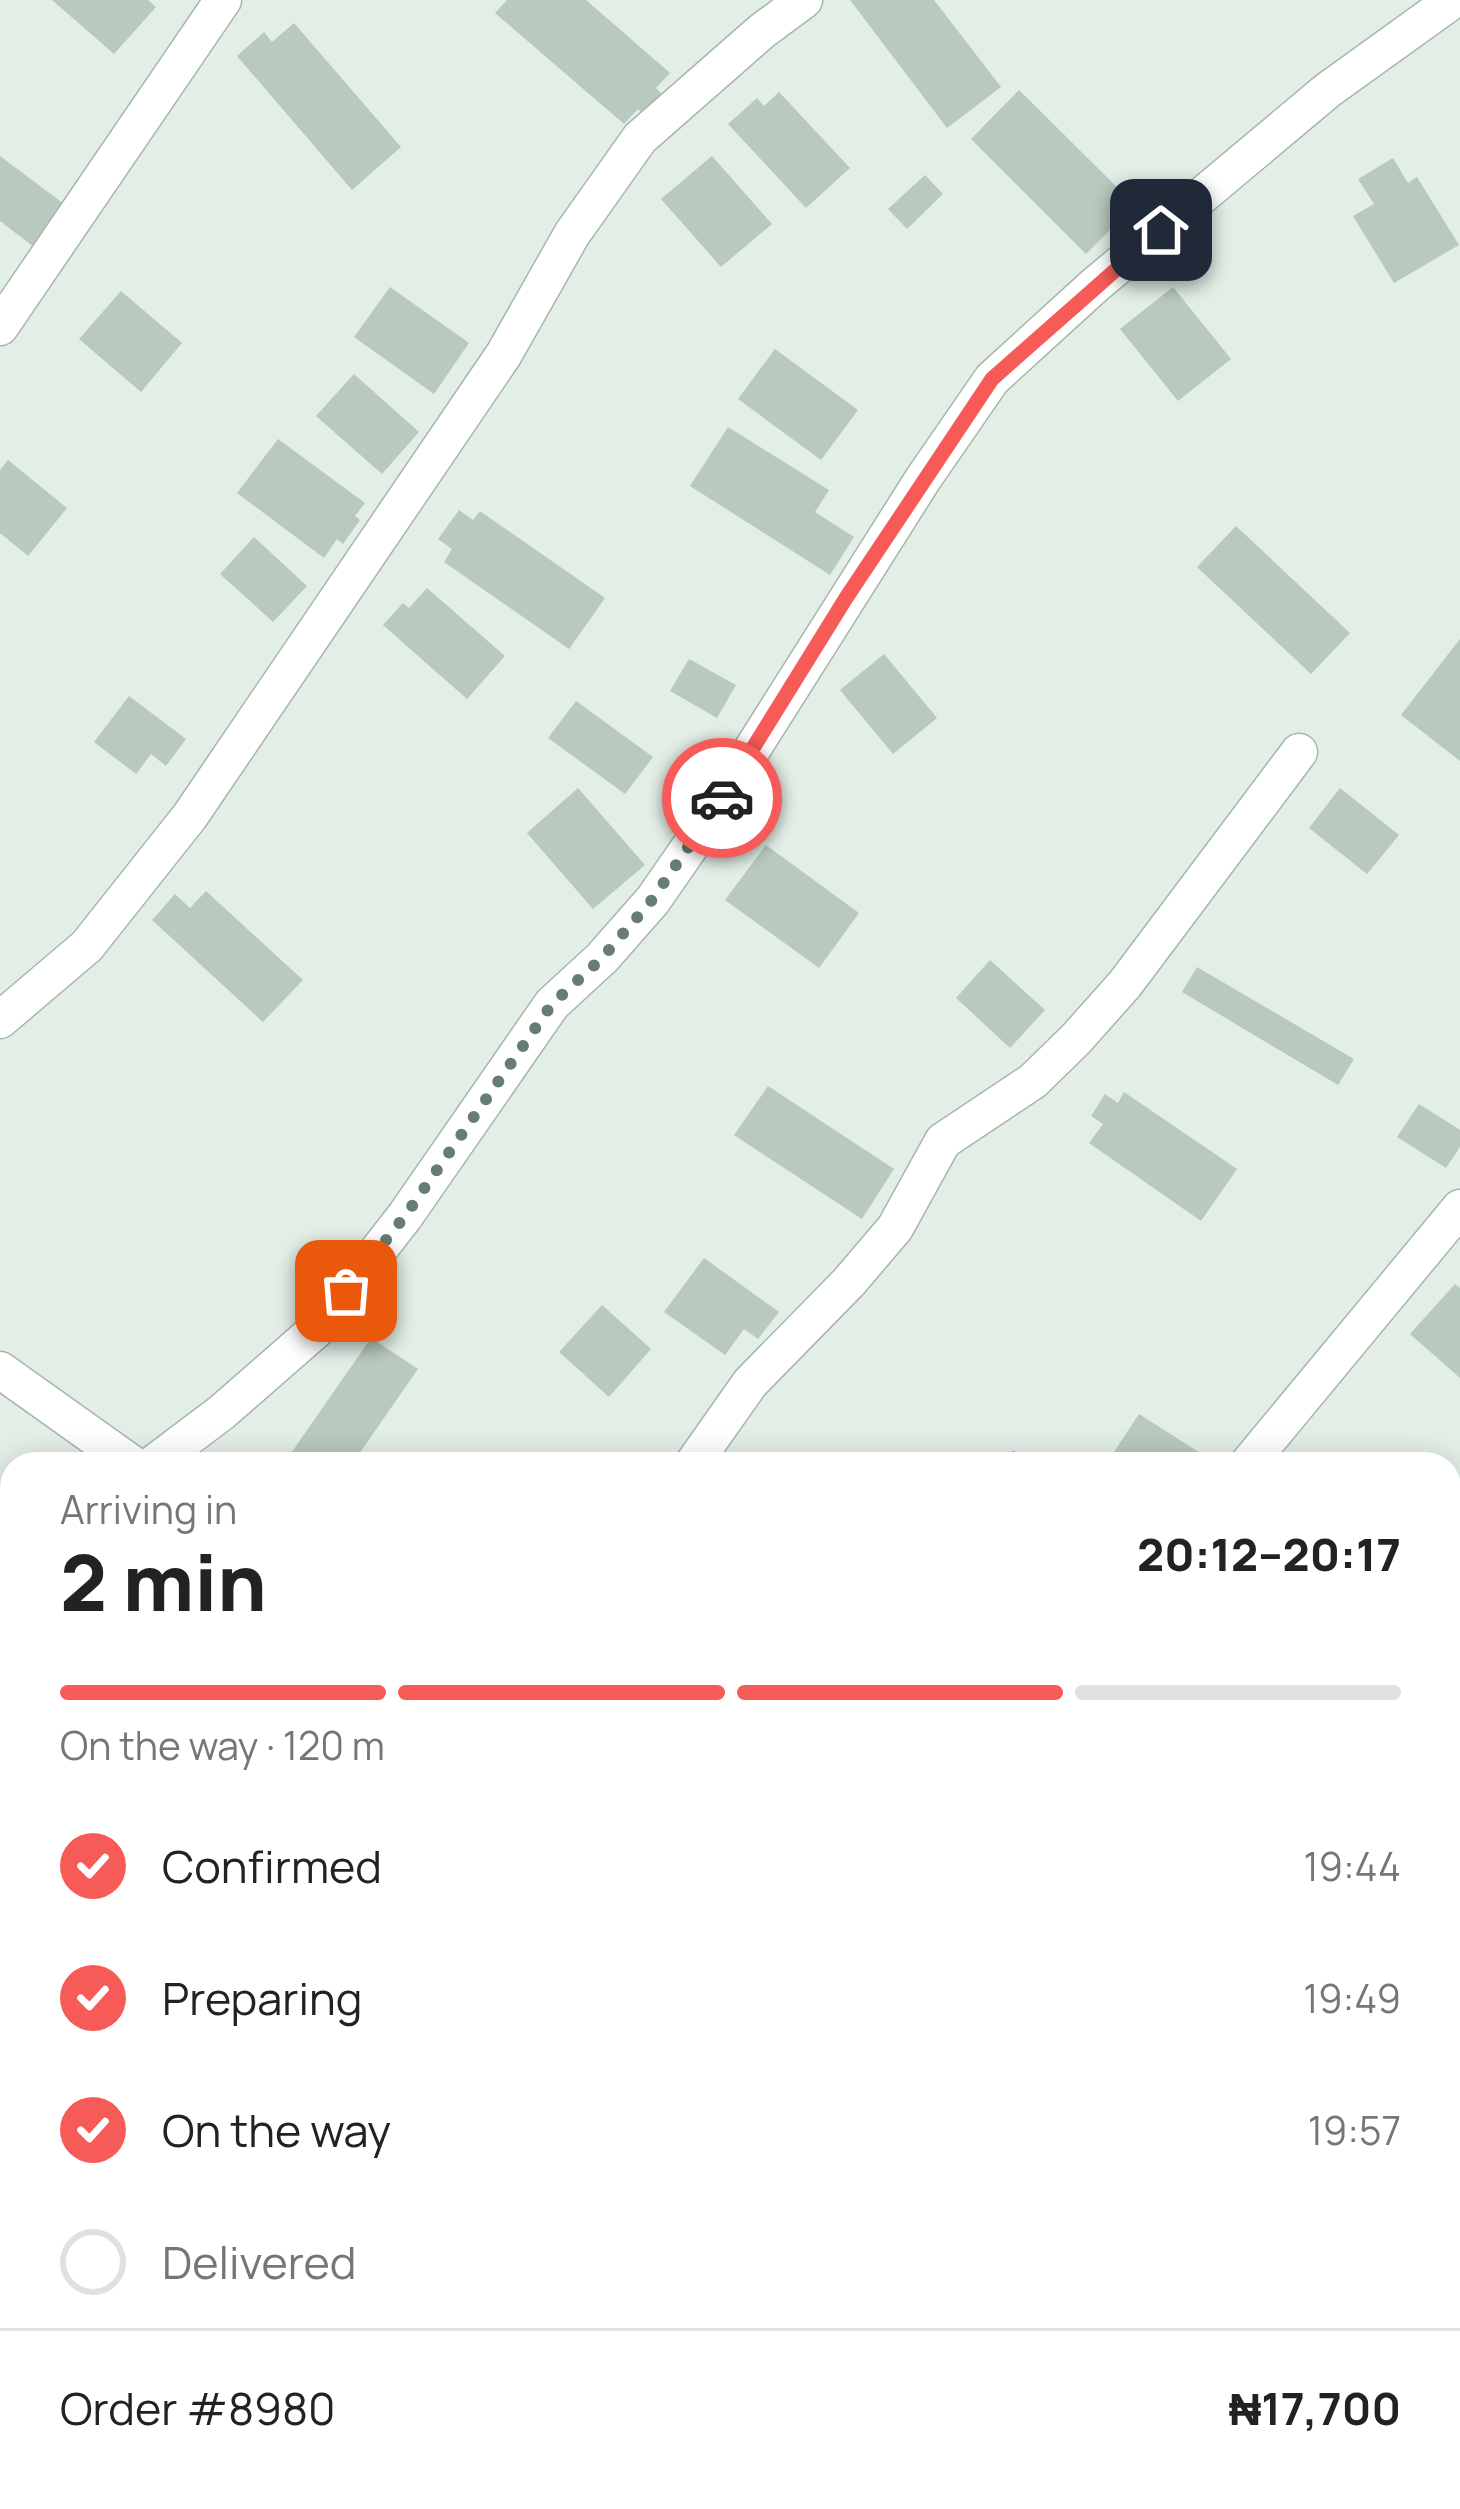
<!DOCTYPE html>
<html lang="en">
<head>
<meta charset="utf-8">
<style>
	:root { --surface:#fff; --page:#f6f6f6; --text:#222; --muted:#767676; --line:#e0e0e0; --accent:#f75b58 }
	body { margin:0; font-family:Manrope,sans-serif; background:var(--page); color:var(--text); height:100vh; display:flex; flex-direction:column; font-size:45px; white-space:nowrap }
	* { box-sizing:border-box; margin:0 }
	p { font-size:39px; color:var(--muted) }
	.icon { flex:none; width:66px; height:66px; fill:none; stroke:currentColor; stroke-width:2; stroke-linecap:round; stroke-linejoin:round }
	.map { position:relative; flex:1; overflow:hidden }
	.sheet { position:absolute; left:0px; top:1452px; width:1461px; height:1059px; display:flex; flex-direction:column; background:var(--surface); border-radius:36px 36px 0 0; box-shadow:0 6px 30px #0003 }
	.sheet>* { flex:none }
	.pin { position:absolute; display:grid; place-items:center; width:102px; height:102px; color:#fff; margin:-51px; border-radius:24px; box-shadow:0 6px 18px #0006 }
	.courier { position:absolute; display:grid; place-items:center; width:120px; height:120px; margin:-60px; border:9px solid #f75b58; border-radius:50%; background:#fff; color:#222; box-shadow:0 3px 15px #0007 }
	.head em { font-style:normal; font-weight:800 }
	.head div { display:flex; flex-direction:column-reverse }
	.head { display:flex; align-items:center; justify-content:space-between; height:204px; padding:0 60px }
	h1 { font-size:78px; font-weight:800; line-height:90px }
	.bar { display:grid; grid-template-columns:repeat(4,1fr); gap:18px 12px; align-content:center; height:144px; padding:0 60px }
	.bar i { height:15px; border-radius:9px; background:var(--line) }
	.bar .selected { background:var(--accent) }
	.bar p { grid-column:span 4 }
	.line { display:flex; align-items:center; gap:30px; padding:0 60px; border-top:3px solid var(--line) }
	.line div { flex:1 }
	ol { padding:0 60px; list-style:none }
	li { display:flex; align-items:center; gap:36px; height:132px }
	li p { margin-inline-start:auto }
	li .icon { padding:12px; border-radius:50%; background:var(--accent); color:#fff; stroke-width:4 }
	li:last-child { color:var(--muted) }
	li i { width:66px; height:66px; border:6px solid var(--line); border-radius:50% }
	.map>svg:first-child { display:block }
</style>
</head>
<body>
<div class="map">
<svg width="1460" height="2509" viewBox="0 0 1460 2509">
	<rect width="100%" height="100%" fill="#e3eee7"/>
	<g fill="#b8c9bf">
		<polygon points="52,0 148,0 156,7 114,54"/>
		<polygon points="507,0 586,0 670,73 656,88 662,94 644,115 638,109 624,124 495,13"/>
		<polygon points="850,0 934,0 1001,87 947,128"/>
		<polygon points="294,23 401,147 352,190 237,56 264,32 272,42"/>
		<polygon points="1019,90 1135,205 1086,254 971,139"/>
		<polygon points="779,92 850,168 806,208 728,124 757,98 764,106"/>
		<polygon points="0,156 64,204 34,247 0,221"/>
		<polygon points="712,156 772,224 721,267 661,199"/>
		<polygon points="1393,158 1408,183 1417,177 1459,245 1394,283 1353,216 1374,204 1358,179"/>
		<polygon points="925,175 943,194 907,229 888,209"/>
		<polygon points="390,287 469,343 434,394 354,337"/>
		<polygon points="1173,287 1231,359 1178,401 1120,329"/>
		<polygon points="121,291 182,343 141,392 79,339"/>
		<polygon points="775,349 858,410 821,460 738,399"/>
		<polygon points="354,374 419,432 382,474 316,416"/>
		<polygon points="728,427 829,490 815,512 854,537 830,575 690,486"/>
		<polygon points="278,439 365,503 355,516 360,520 343,544 337,539 324,558 237,493"/>
		<polygon points="8,460 67,508 28,556 0,533 0,470"/>
		<polygon points="459,510 473,520 480,511 605,598 569,649 444,562 452,549 438,539"/>
		<polygon points="1236,526 1350,633 1311,674 1197,567"/>
		<polygon points="254,537 307,586 273,622 220,574"/>
		<polygon points="427,588 505,656 467,699 383,625 403,603 409,608"/>
		<polygon points="1460,639 1460,761 1401,715"/>
		<polygon points="884,654 937,718 893,754 840,690"/>
		<polygon points="689,659 736,685 717,718 670,691"/>
		<polygon points="129,696 186,739 166,766 151,754 136,774 94,742"/>
		<polygon points="576,701 653,757 625,794 548,738"/>
		<polygon points="578,788 645,865 593,909 527,833"/>
		<polygon points="1340,788 1399,835 1367,874 1309,828"/>
		<polygon points="766,845 859,913 819,968 725,900"/>
		<polygon points="206,891 303,980 263,1022 152,920 175,894 190,908"/>
		<polygon points="990,960 1045,1010 1010,1048 956,998"/>
		<polygon points="1197,967 1354,1059 1338,1085 1182,992"/>
		<polygon points="768,1086 894,1169 862,1219 734,1135"/>
		<polygon points="1124,1092 1237,1169 1201,1221 1089,1143 1103,1124 1091,1116 1105,1094 1118,1103"/>
		<polygon points="1419,1104 1460,1130 1460,1147 1446,1168 1397,1137"/>
		<polygon points="704,1258 779,1312 758,1339 744,1329 725,1355 664,1312"/>
		<polygon points="1455,1284 1460,1288 1460,1378 1410,1334"/>
		<polygon points="602,1305 651,1349 609,1397 559,1352"/>
		<polygon points="371,1338 418,1369 352,1464 294,1464 287,1459"/>
		<polygon points="1139,1414 1205,1456 1200,1464 1106,1464"/>
		<polygon points="1013,1450 1035,1464 1004,1464"/>
		<polygon points="1449,1735 1460,1747 1460,1833 1451,1842"/>
		<polygon points="12,1825 12,1891 0,1891 0,1826"/>
		<polygon points="0,1907 12,1907 12,1971 0,1970"/>
	</g>
	<g fill="none" stroke-linecap="round" stroke-linejoin="round">
		<defs>
			<g id="minor">
				<polyline points="0,327 223,0"/>
				<polyline points="0,1020 87,946 190,816 504,354 572,234 640,138 762,31 804,0"/>
				<polyline points="0,1370 132,1464"/>
				<polyline points="153,1464 222,1412 317,1329 405,1216 552,1004 602,958 653,900 698,835 923,479 992,379 1094,286 1328,90 1453,0"/>
				<polyline points="693,1464 750,1383 849,1282 895,1228 943,1141 1033,1081 1076,1039 1125,984 1299,752"/>
				<polyline points="1248,1464 1460,1208"/>
				<polyline points="1449,1874 1460,1862"/>
				<polyline points="1449,2332 1460,2339"/>
			</g>
		</defs>
		<use href="#minor" stroke="#a5b6ad" stroke-width="39"/>
		<use href="#minor" stroke="#fff" stroke-width="36"/>
	</g>
	<g fill="none" stroke-linecap="round" stroke-linejoin="round">
		<polyline stroke="#667d71" stroke-width="12" stroke-dasharray="0 21.6" points="346,1291 405,1216 552,1004 602,958 652,900 722,798"/>
		<polyline stroke="#f75b58" stroke-width="15" points="722,798 846,598 992,379 1161,230"/>
	</g>
</svg>
<div class="pin" style="left:346px;top:1291px;background:#ea580c"><svg class="icon" aria-label="bag" viewBox="0 0 24 24"><path d="M5 8h14l-1 12H6zM9 8a3 3 0 0 1 6 0"/></svg></div>
<div class="pin" style="left:1161px;top:230px;background:#1f2937"><svg class="icon" aria-label="home" viewBox="0 0 24 24"><path d="M3 11l9-7 9 7M6 9v11h12V9"/></svg></div>
<div class="courier" style="left:722px;top:798px"><svg class="icon" aria-label="car" viewBox="0 0 24 24"><path d="M5 17H2v-5l4-1 3-4h7l3 4 3 1v5h-3M9 17h6M6 11h13"/><circle cx="7" cy="17" r="2"/><circle cx="17" cy="17" r="2"/></svg></div>
<section class="sheet">
<div class="head"><div><h1>2 min</h1><p>Arriving in</p></div><em>20:12–20:17</em></div>
<div class="bar"><i class="selected"></i><i class="selected"></i><i class="selected"></i><i></i><p>On the way · 120 m</p></div>
<ol>
<li><svg class="icon" aria-label="check" viewBox="0 0 24 24"><path d="M5 12l5 5 9-10"/></svg>Confirmed<p>19:44</p></li>
<li><svg class="icon" aria-label="check" viewBox="0 0 24 24"><path d="M5 12l5 5 9-10"/></svg>Preparing<p>19:49</p></li>
<li><svg class="icon" aria-label="check" viewBox="0 0 24 24"><path d="M5 12l5 5 9-10"/></svg>On the way<p>19:57</p></li>
<li><i></i>Delivered</li>
</ol>
<div class="line" style="height:156px"><div>Order #8980</div><b>₦17,700</b></div>
</section>
</div>
</body>
</html>
